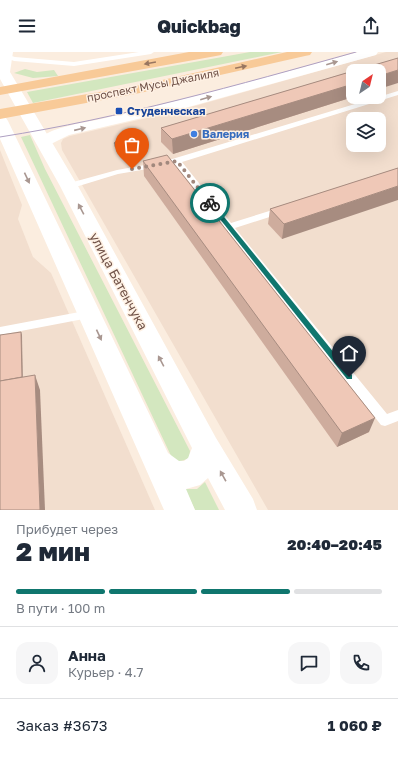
<!DOCTYPE html>
<html lang="ru">
<head>
<meta charset="utf-8">
<style>
	:root { --surface:#fff; --page:#f6f6f7; --text:#1f2937; --muted:#747a83; --line:#e0e1e3; --accent:#0f766e }
	body { margin:0; font-family:"Golos Text",sans-serif; background:var(--page); color:var(--text); height:100vh; display:flex; flex-direction:column; font-size:15px; white-space:nowrap }
	* { box-sizing:border-box; margin:0 }
	p { font-size:13px; color:var(--muted) }
	.icon { flex:none; width:22px; height:22px; fill:none; stroke:currentColor; stroke-width:2; stroke-linecap:round; stroke-linejoin:round }
	.map { position:relative; height:458px; overflow:hidden }
	.details { display:flex; flex-direction:column; background:var(--surface); flex:1 }
	.details>* { flex:none }
	.needle { width:26px; rotate:35deg }
	.tools { position:absolute; left:346px; top:12px; display:grid; gap:8px }
	.tools a { display:grid; place-items:center; width:40px; height:40px; border-radius:8px; background:var(--surface); box-shadow:0 4px 16px #0002; font-size:20px }
	.pin { position:absolute; display:grid; place-items:center; width:34px; height:34px; color:#fff; margin:-41px -17px; border-radius:50% 50% 50% 0; rotate:-45deg; box-shadow:0 0 4px #0007 }
	.pin .icon { rotate:45deg }
	.courier { position:absolute; display:grid; place-items:center; width:40px; height:40px; margin:-20px; border:3px solid #0f766e; border-radius:50%; background:#fff; color:#222; box-shadow:0 1px 5px #0007 }
	.head em { font-style:normal; font-weight:800 }
	.head div { display:flex; flex-direction:column-reverse }
	.head { display:flex; align-items:center; justify-content:space-between; height:68px; padding:0 16px }
	h1 { font-size:26px; font-weight:800; line-height:30px }
	.bar { display:grid; grid-template-columns:repeat(4,1fr); gap:6px 4px; align-content:center; height:48px; padding:0 16px }
	.bar i { height:5px; border-radius:3px; background:var(--line) }
	.bar .active { background:var(--accent) }
	.bar p { grid-column:span 4 }
	.line { display:flex; align-items:center; gap:10px; padding:0 16px; border-top:1px solid var(--line) }
	.line div { flex:1 }
	.round { display:grid; place-items:center; flex:none; width:42px; height:42px; border-radius:12px; background:var(--page) }
	header { display:flex; justify-content:space-between; align-items:center; height:52px; padding:0 16px; background:var(--surface); font-size:18px; font-weight:800 }
	.map>svg:first-child { display:block }
</style>
</head>
<body>
<header><svg class="icon" aria-label="menu" viewBox="0 0 24 24"><path d="M4 6h16M4 12h16M4 18h16"/></svg>Quickbag<svg class="icon" aria-label="share" viewBox="0 0 24 24"><path d="M12 15V3M7 8l5-5 5 5M5 13v7h14v-7"/></svg></header>
<div class="map">
<svg width="398" height="458" viewBox="0 0 398 458">
	<rect width="100%" height="100%" fill="#fbeddf"/>
	<g fill="#f2dece" fill-rule="evenodd">
		<path d="M386,0H398V458H268L62,98L61,91L63,87L70,84L177,59ZM353,19H379V45H353ZM353,67H379V93H353Z"/>
		<polygon points="0,98 22,153 18,167 33,205 51,221 155,458 0,458"/>
	</g>
	<g fill="#d3e7bf">
		<polygon points="250,0 282,0 33,51 27,40"/>
		<polygon points="25,17 37,20 54,18 58,24 33,26 14,21"/>
		<path d="M30,83L45,117L190,399L189,406C183,409 179,410 173,408L21,85Z"/>
		<polygon points="205,430 219,458 195,458 185,437 197,437"/>
	</g>
	<g fill="none" stroke-linecap="round" stroke-linejoin="round">
		<g fill="#fff" fill-rule="evenodd">
			<polygon points="139,0 154,0 151,2 74,14 14,9 2,4 5,2 15,5 74,10"/>
			<polygon points="398,39 398,43 182,110 231,171 279,156 285,156 286,158 285,160 235,176 387,362 398,358 398,369 385,374 381,373 227,178 225,177 224,174 175,112 172,112 168,110 169,108"/>
			<polygon points="156,111 160,113 159,115 118,122 69,137 65,134 66,132 117,118"/>
			<polygon points="90,258 94,259 95,262 94,265 0,283 0,275"/>
		</g>
		<path fill="#fff" fill-rule="evenodd" d="M358,0H378L376,3L185,56L69,83L49,93L44,95L39,93L36,90C47,75 84,71 101,67C188,47 273,23 358,0Z"/>
		<polygon fill="#fff" fill-rule="evenodd" points="0,0 13,0 10,20 78,134 216,386 253,447 257,458 225,458 208,426 200,433 186,437 195,458 164,458 0,87 0,64 6,66 8,69 168,401 179,409 184,409 188,406 192,396 60,134 0,27"/>
		<g fill="#f8ca98" fill-rule="evenodd">
			<polygon points="189,0 223,0 221,3 216,4 0,43 0,35"/>
			<polygon points="287,0 312,0 310,3 305,4 140,41 0,67 0,57 140,33"/>
		</g>
		<path stroke="#ae9fc2" stroke-width="1" d="M0,85C121,66 238,33 356,0"/>
	</g>
	<g fill="#ceac9d">
		<polygon points="353,19 353,45 173,102 161,90 161,76"/>
		<polygon points="114,91 136,97 136,100 122,104 114,94"/>
		<polygon points="143,109 369,380 337,395 144,124"/>
		<polygon points="398,116 282,187 268,172 270,157"/>
	</g>
	<g fill="#a78c80">
		<polygon points="398,18 398,31 379,37 379,24"/>
		<polygon points="353,32 353,45 173,102 172,87"/>
		<polygon points="136,97 136,100 122,104 121,100"/>
		<polygon points="398,134 398,148 282,187 284,172"/>
		<polygon points="21,280 22,283 23,341 0,345"/>
		<polygon points="35,323 40,338 45,458 40,458"/>
		<polygon points="375,366 369,380 337,395 342,381"/>
	</g>
	<g fill="#efc8b7" stroke="#a78c80">
		<polygon points="398,6 398,18 379,24 379,19 354,19"/>
		<polygon points="353,19 353,32 172,87 161,76"/>
		<polygon points="125,83 136,97 121,100 114,91"/>
		<polygon points="167,103 375,366 342,381 143,109"/>
		<polygon points="398,116 398,134 284,172 270,157"/>
		<polygon points="21,280 22,325 0,329 0,283"/>
		<polygon points="35,323 40,458 0,458 0,329"/>
	</g>
	<defs><path id="oneway-solid" d="M-6-.8H1V-3.2L6.5 0L1 3.2V.8H-6Z"/></defs>
	<g fill="#997660">
		<use href="#oneway-solid" transform="translate(150 11) rotate(170)"/>
		<use href="#oneway-solid" transform="translate(241 15) rotate(-12)"/>
	</g>
	<g fill="#a99791">
		<use href="#oneway-solid" transform="translate(332 11) rotate(-16)"/>
		<use href="#oneway-solid" transform="translate(206 46) rotate(-16)"/>
		<use href="#oneway-solid" transform="translate(80 77) rotate(-13)"/>
		<use href="#oneway-solid" transform="translate(27 126) rotate(65)"/>
		<use href="#oneway-solid" transform="translate(81 157) rotate(-118)"/>
		<use href="#oneway-solid" transform="translate(99 283) rotate(65)"/>
		<use href="#oneway-solid" transform="translate(161 309) rotate(-118)"/>
		<use href="#oneway-solid" transform="translate(223 424) rotate(-119)"/>
	</g>
	<polygon fill="#0f766e" points="210,149 212,150 352,323 352,327 347,327 208,152 208,150"/>
	<g fill="none" stroke-linecap="round" stroke-linejoin="round">
		<polyline stroke="#a1887d" stroke-width="4" stroke-dasharray="0 7.2" points="132,117 177,109 210,151"/>
	</g>
	<rect fill="#1a4fb4" stroke="#fef1e4" stroke-width="1.5" x="115" y="55" width="8" height="8" rx="2"/>
	<circle fill="#3f7fe0" stroke="#fef1e4" stroke-width="1.5" cx="194" cy="82" r="4"/>
	<g text-anchor="middle" stroke-width="3" stroke-linejoin="round" paint-order="stroke">
		<g font-size="11" fill="#705248" stroke="#fef1e4">
			<text transform="translate(153 33) rotate(-11)" y="4">проспект Мусы Джалиля</text>
		</g>
		<g font-size="11" font-weight="bold" fill="#164399" stroke="#fef1e4" text-anchor="start">
			<text x="127" y="63">Студенческая</text>
		</g>
		<g font-size="11" font-weight="bold" fill="#366cbe" stroke="#fef1e4" text-anchor="start">
			<text x="202" y="86">Валерия</text>
		</g>
		<g font-size="13" fill="#705248" stroke="#fef1e4">
			<text transform="translate(119 229) rotate(62)" y="5">улица Батенчука</text>
		</g>
	</g>
</svg>
<div class="tools">
<a><svg class="needle" viewBox="-14 -14 28 28"><path d="M0-13l5 13h-10z" fill="#e53935"/><path d="M0 13l5-13h-10z" fill="#747a83"/></svg></a>
<a><svg class="icon" aria-label="layers" viewBox="0 0 24 24"><path d="M12 4l9 5-9 5-9-5zM3 14l9 5 9-5"/></svg></a>
</div>
<div class="pin" style="left:132px;top:117px;background:#ea580c"><svg class="icon" aria-label="bag" viewBox="0 0 24 24"><path d="M5 8h14l-1 12H6zM9 8a3 3 0 0 1 6 0"/></svg></div>
<div class="pin" style="left:349px;top:325px;background:#1f2937"><svg class="icon" aria-label="home" viewBox="0 0 24 24"><path d="M3 11l9-7 9 7M6 9v11h12V9"/></svg></div>
<div class="courier" style="left:210px;top:151px"><svg class="icon" aria-label="bike" viewBox="0 0 24 24"><circle cx="6" cy="16" r="4"/><circle cx="18" cy="16" r="4"/><path d="M6 16l4-8h5l3 8M10 8l3 8H6M13 5h3"/></svg></div>
</div>
<section class="details">
<div class="head"><div><h1>2 мин</h1><p>Прибудет через</p></div><em>20:40–20:45</em></div>
<div class="bar"><i class="active"></i><i class="active"></i><i class="active"></i><i></i><p>В пути · 100 m</p></div>
<div class="line" style="height:72px"><a class="round"><svg class="icon" aria-label="person" viewBox="0 0 24 24"><circle cx="12" cy="8" r="4"/><path d="M4 21q1-7 8-7t8 7"/></svg></a><div><b>Анна</b><p>Курьер · 4.7</p></div><a class="round"><svg class="icon" aria-label="chat" viewBox="0 0 24 24"><path d="M4 5h16v11H9l-5 4z"/></svg></a><a class="round"><svg class="icon" aria-label="phone" viewBox="0 0 24 24"><path d="M5 4h4l2 5-3 2q2 4 5 5l2-3 5 2v4C11 20 4 13 5 4z"/></svg></a></div>
<div class="line" style="height:52px"><div>Заказ #3673</div><b>1 060 ₽</b></div>
</section>
</body>
</html>
